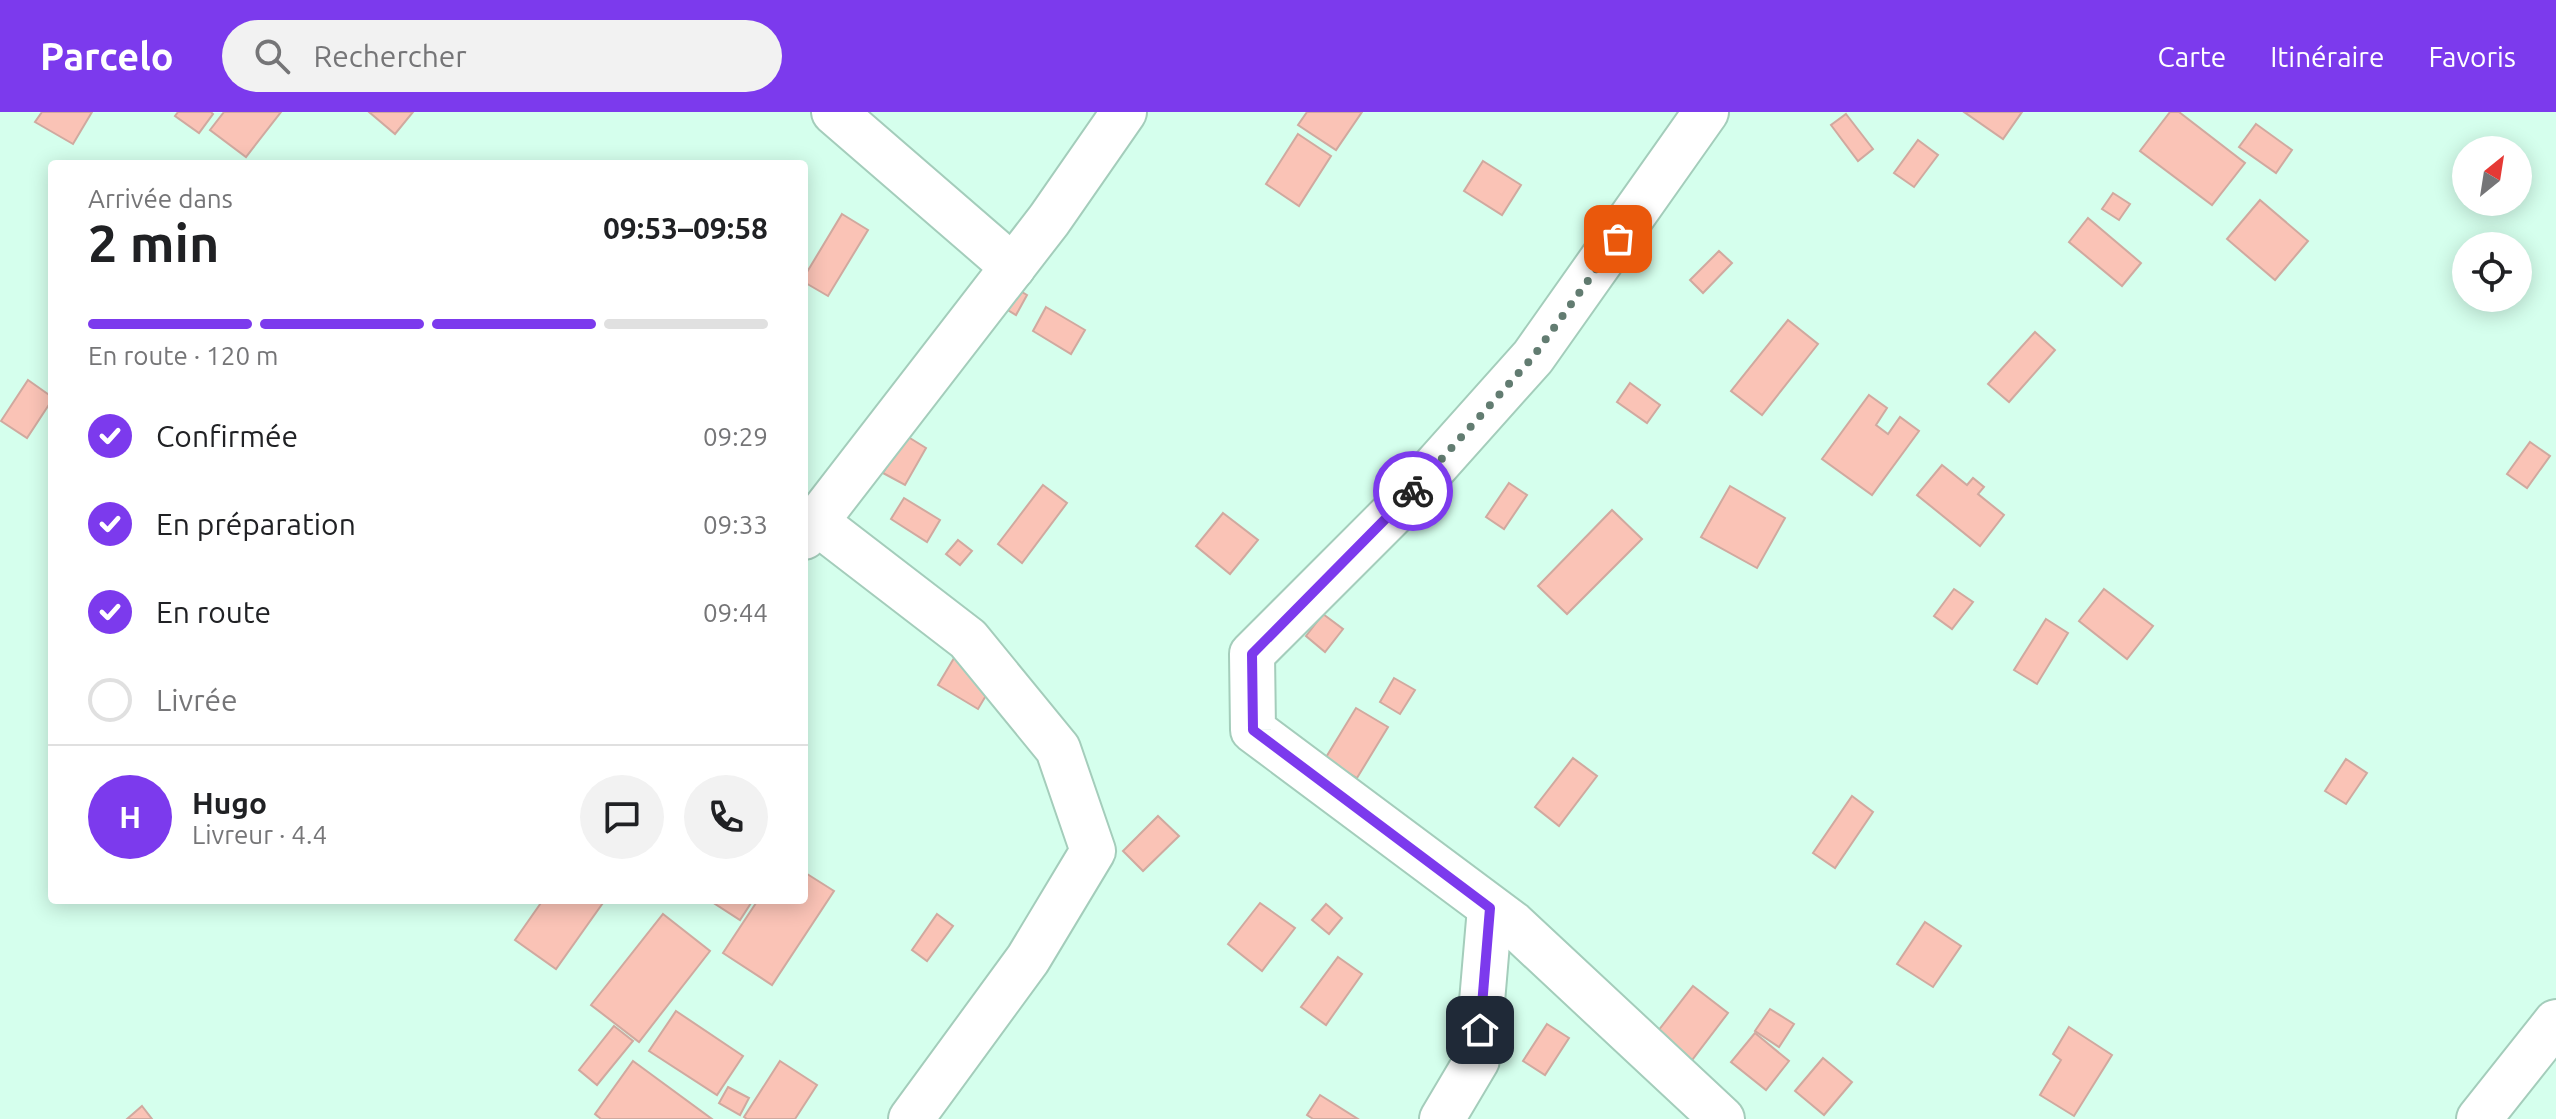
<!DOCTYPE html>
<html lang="fr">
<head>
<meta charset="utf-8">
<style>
	:root { --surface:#fff; --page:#f2f2f2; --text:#202124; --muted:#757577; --line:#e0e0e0; --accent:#7c3aed }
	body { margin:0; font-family:Ubuntu,sans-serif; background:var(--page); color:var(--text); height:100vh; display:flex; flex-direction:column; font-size:30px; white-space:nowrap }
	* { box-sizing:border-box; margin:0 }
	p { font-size:26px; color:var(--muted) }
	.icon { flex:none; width:44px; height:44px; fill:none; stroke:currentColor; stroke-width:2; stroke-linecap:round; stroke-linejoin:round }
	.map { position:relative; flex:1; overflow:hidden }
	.details { position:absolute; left:48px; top:48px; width:760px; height:744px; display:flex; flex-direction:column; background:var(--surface); border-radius:8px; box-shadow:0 4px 20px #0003 }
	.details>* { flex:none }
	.needle { width:52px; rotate:30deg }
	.controls { position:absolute; left:2452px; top:24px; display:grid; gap:16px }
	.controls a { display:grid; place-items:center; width:80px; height:80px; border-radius:50%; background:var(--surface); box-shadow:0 4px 20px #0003; font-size:40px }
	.pin { position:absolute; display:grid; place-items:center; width:68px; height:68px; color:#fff; margin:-34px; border-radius:16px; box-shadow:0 4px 12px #0006 }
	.courier { position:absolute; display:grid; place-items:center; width:80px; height:80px; margin:-40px; border:6px solid #7c3aed; border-radius:50%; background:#fff; color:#222; box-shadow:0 2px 10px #0007 }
	.summary em { font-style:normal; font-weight:700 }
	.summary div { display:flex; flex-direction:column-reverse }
	.summary { display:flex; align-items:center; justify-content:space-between; height:136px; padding:0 40px }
	h1 { font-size:52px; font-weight:700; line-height:60px }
	.bar { display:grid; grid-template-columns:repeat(4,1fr); gap:12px 8px; align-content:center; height:96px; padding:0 40px }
	.bar i { height:10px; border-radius:6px; background:var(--line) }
	.bar .selected { background:var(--accent) }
	.bar p { grid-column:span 4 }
	.line { display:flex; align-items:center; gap:20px; padding:0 40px; border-top:2px solid var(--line) }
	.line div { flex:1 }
	.round { display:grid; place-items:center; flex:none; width:84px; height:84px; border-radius:42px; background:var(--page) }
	ol { padding:0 40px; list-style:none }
	li { display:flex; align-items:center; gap:24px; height:88px }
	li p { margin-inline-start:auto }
	li .icon { padding:8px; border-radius:50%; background:var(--accent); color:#fff; stroke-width:4 }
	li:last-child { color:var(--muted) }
	li i { width:44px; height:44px; border:4px solid var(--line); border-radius:50% }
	header { display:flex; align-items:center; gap:48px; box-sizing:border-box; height:112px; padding:0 40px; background:var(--accent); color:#fff }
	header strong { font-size:38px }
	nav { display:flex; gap:44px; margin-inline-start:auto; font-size:28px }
	.search { width:560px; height:72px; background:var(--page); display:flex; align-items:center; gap:20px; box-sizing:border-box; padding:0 28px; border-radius:44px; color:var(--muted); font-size:30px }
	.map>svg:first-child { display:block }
</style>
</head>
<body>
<header>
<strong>Parcelo</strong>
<div class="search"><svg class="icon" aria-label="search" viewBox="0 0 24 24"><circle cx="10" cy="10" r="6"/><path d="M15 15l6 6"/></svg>Rechercher</div>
<nav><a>Carte</a><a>Itinéraire</a><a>Favoris</a></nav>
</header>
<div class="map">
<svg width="2556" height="1007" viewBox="0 0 2556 1007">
	<rect width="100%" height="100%" fill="#d5ffed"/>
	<g fill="#fac3b6" stroke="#d0a99f" stroke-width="2">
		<polygon points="42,0 92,0 73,32 35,10"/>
		<polygon points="178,0 211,0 213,2 199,21 175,4"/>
		<polygon points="224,0 281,0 246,45 210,18"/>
		<polygon points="369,0 413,0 395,22"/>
		<polygon points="1307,0 1362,0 1336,38 1298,13"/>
		<polygon points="1964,0 2022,0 2003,27"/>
		<polygon points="2170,0 2179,0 2245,51 2212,93 2140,39"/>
		<polygon points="1846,2 1873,37 1858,49 1831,13"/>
		<polygon points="2256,12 2292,38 2276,61 2239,35"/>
		<polygon points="1298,22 1331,44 1299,94 1266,72"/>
		<polygon points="1918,28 1938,43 1914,75 1894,61"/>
		<polygon points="1483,49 1521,73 1502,103 1464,79"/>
		<polygon points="2113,81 2130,92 2119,108 2102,97"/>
		<polygon points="2260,88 2308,129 2275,168 2227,127"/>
		<polygon points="842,102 868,118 828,184 804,170 804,165"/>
		<polygon points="2088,106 2141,151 2122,174 2069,130"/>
		<polygon points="1719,139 1732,151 1703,181 1690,168"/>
		<polygon points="995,164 1027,183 1016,203 983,183"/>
		<polygon points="1046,195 1085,218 1071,242 1033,219"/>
		<polygon points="1788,208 1818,232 1762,303 1731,279"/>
		<polygon points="2035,220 2055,238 2009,290 1988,272"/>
		<polygon points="28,268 52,285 52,288 27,326 1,309"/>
		<polygon points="1630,271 1660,293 1647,311 1617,290"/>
		<polygon points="1869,283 1887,296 1876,313 1888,322 1900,305 1919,319 1872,383 1822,347"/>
		<polygon points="905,323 926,336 905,373 883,361"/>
		<polygon points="2530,330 2550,344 2527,376 2507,362"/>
		<polygon points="1942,353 1967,373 1973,366 1984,375 1978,382 2004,403 1980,434 1917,383"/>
		<polygon points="1509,371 1527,383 1504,417 1486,405"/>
		<polygon points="1043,373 1067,391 1022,451 998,432"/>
		<polygon points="1730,374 1785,406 1757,456 1701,425"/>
		<polygon points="904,386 940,408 927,430 891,407"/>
		<polygon points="1612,398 1642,427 1567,502 1538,474"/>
		<polygon points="1223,401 1258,428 1230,462 1196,434"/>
		<polygon points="958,428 972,439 960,453 946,442"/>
		<polygon points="1954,477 1973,490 1952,517 1934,504"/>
		<polygon points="2104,477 2153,514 2127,547 2079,509"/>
		<polygon points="1323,502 1343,517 1325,540 1306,524"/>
		<polygon points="2046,507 2068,521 2037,572 2014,558"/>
		<polygon points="960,536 1000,560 978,597 938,573"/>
		<polygon points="1394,566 1415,578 1400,602 1380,590"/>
		<polygon points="1356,596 1388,615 1357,666 1325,647"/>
		<polygon points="1573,646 1597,664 1559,714 1535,695"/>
		<polygon points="2346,647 2367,661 2346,692 2325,679"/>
		<polygon points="1852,684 1873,700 1835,756 1813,741"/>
		<polygon points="1158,704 1179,724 1143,759 1123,739"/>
		<polygon points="804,760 834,779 772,873 723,841 758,788 804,788"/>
		<polygon points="543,788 605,788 556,857 515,828"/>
		<polygon points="709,788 753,788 740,808"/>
		<polygon points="1260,791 1295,816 1262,859 1228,832"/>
		<polygon points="1326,792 1342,806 1329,822 1312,808"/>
		<polygon points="663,802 710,839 639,930 591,893"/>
		<polygon points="937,802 953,814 927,849 912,838"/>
		<polygon points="1925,810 1961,834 1933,875 1897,852"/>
		<polygon points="1338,845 1362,862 1326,913 1301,895"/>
		<polygon points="1693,874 1728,901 1686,956 1651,928"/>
		<polygon points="1770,897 1794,912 1779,935 1755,919"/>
		<polygon points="676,899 743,944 717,983 649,939"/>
		<polygon points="1547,912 1569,926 1545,963 1523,949"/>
		<polygon points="614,914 633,929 597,973 579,958"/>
		<polygon points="2069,915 2112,943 2074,1004 2040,983 2061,948 2053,942"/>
		<polygon points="1755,921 1789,949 1766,978 1731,950"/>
		<polygon points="1823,946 1852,970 1824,1003 1795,979"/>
		<polygon points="633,949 712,1007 601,1007 595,1002"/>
		<polygon points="780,949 817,973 795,1007 747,1007 744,1005"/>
		<polygon points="728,975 749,986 740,1003 719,991"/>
		<polygon points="1320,983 1358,1007 1313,1007 1307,1003"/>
		<polygon points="142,994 152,1007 127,1007"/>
	</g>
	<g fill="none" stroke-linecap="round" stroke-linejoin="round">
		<defs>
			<g id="minor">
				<polyline points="834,0 1013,155"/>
				<polyline points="1706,0 1533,245 1399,395 1252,542 1253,618 1513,812 1722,1007"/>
				<polyline points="816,410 968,527 1058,637 1093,739 1028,847 911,1007"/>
				<polyline points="804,425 1049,108 1124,0"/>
				<polyline points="1442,1007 1477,948 1490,796"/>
				<polyline points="2479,1007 2556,910"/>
			</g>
		</defs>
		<use href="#minor" stroke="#a4cdbb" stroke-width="48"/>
		<use href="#minor" stroke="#fff" stroke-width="44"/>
	</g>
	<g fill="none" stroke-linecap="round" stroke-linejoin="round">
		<polyline stroke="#627c71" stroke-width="8" stroke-dasharray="0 14.4" points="1413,379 1533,245 1618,127"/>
		<polyline stroke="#7c3aed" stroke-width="10" points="1413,379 1252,542 1253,618 1490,796 1480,918"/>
	</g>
</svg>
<div class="controls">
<a><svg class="needle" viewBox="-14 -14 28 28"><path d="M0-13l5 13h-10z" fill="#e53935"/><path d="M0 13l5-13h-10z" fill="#757577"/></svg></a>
<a><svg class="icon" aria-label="locate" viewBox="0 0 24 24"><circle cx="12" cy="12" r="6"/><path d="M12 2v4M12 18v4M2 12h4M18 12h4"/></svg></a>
</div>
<div class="pin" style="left:1618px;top:127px;background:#ea580c"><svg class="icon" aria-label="bag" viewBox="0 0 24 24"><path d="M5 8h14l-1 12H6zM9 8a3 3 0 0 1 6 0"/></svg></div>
<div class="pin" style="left:1480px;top:918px;background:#1f2937"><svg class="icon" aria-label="home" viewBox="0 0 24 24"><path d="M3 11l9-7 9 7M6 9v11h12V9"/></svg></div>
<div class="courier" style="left:1413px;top:379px"><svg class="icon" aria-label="bike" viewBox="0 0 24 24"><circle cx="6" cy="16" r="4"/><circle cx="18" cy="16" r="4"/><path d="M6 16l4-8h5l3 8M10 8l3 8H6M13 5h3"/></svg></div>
<section class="details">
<div class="summary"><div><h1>2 min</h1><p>Arrivée dans</p></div><em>09:53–09:58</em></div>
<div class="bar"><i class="selected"></i><i class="selected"></i><i class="selected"></i><i></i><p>En route · 120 m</p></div>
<ol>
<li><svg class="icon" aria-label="check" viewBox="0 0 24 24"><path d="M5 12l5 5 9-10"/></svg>Confirmée<p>09:29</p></li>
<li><svg class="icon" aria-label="check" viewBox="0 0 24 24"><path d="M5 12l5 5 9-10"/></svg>En préparation<p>09:33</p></li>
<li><svg class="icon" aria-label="check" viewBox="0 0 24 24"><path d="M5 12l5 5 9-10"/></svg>En route<p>09:44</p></li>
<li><i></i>Livrée</li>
</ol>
<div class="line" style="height:144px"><b class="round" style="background:var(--accent);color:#fff">H</b><div><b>Hugo</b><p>Livreur · 4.4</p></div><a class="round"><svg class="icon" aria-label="chat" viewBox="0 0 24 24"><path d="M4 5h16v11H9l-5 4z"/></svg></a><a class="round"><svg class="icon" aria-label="phone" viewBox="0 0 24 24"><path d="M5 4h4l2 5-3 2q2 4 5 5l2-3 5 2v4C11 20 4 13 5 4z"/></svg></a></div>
</section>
</div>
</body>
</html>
